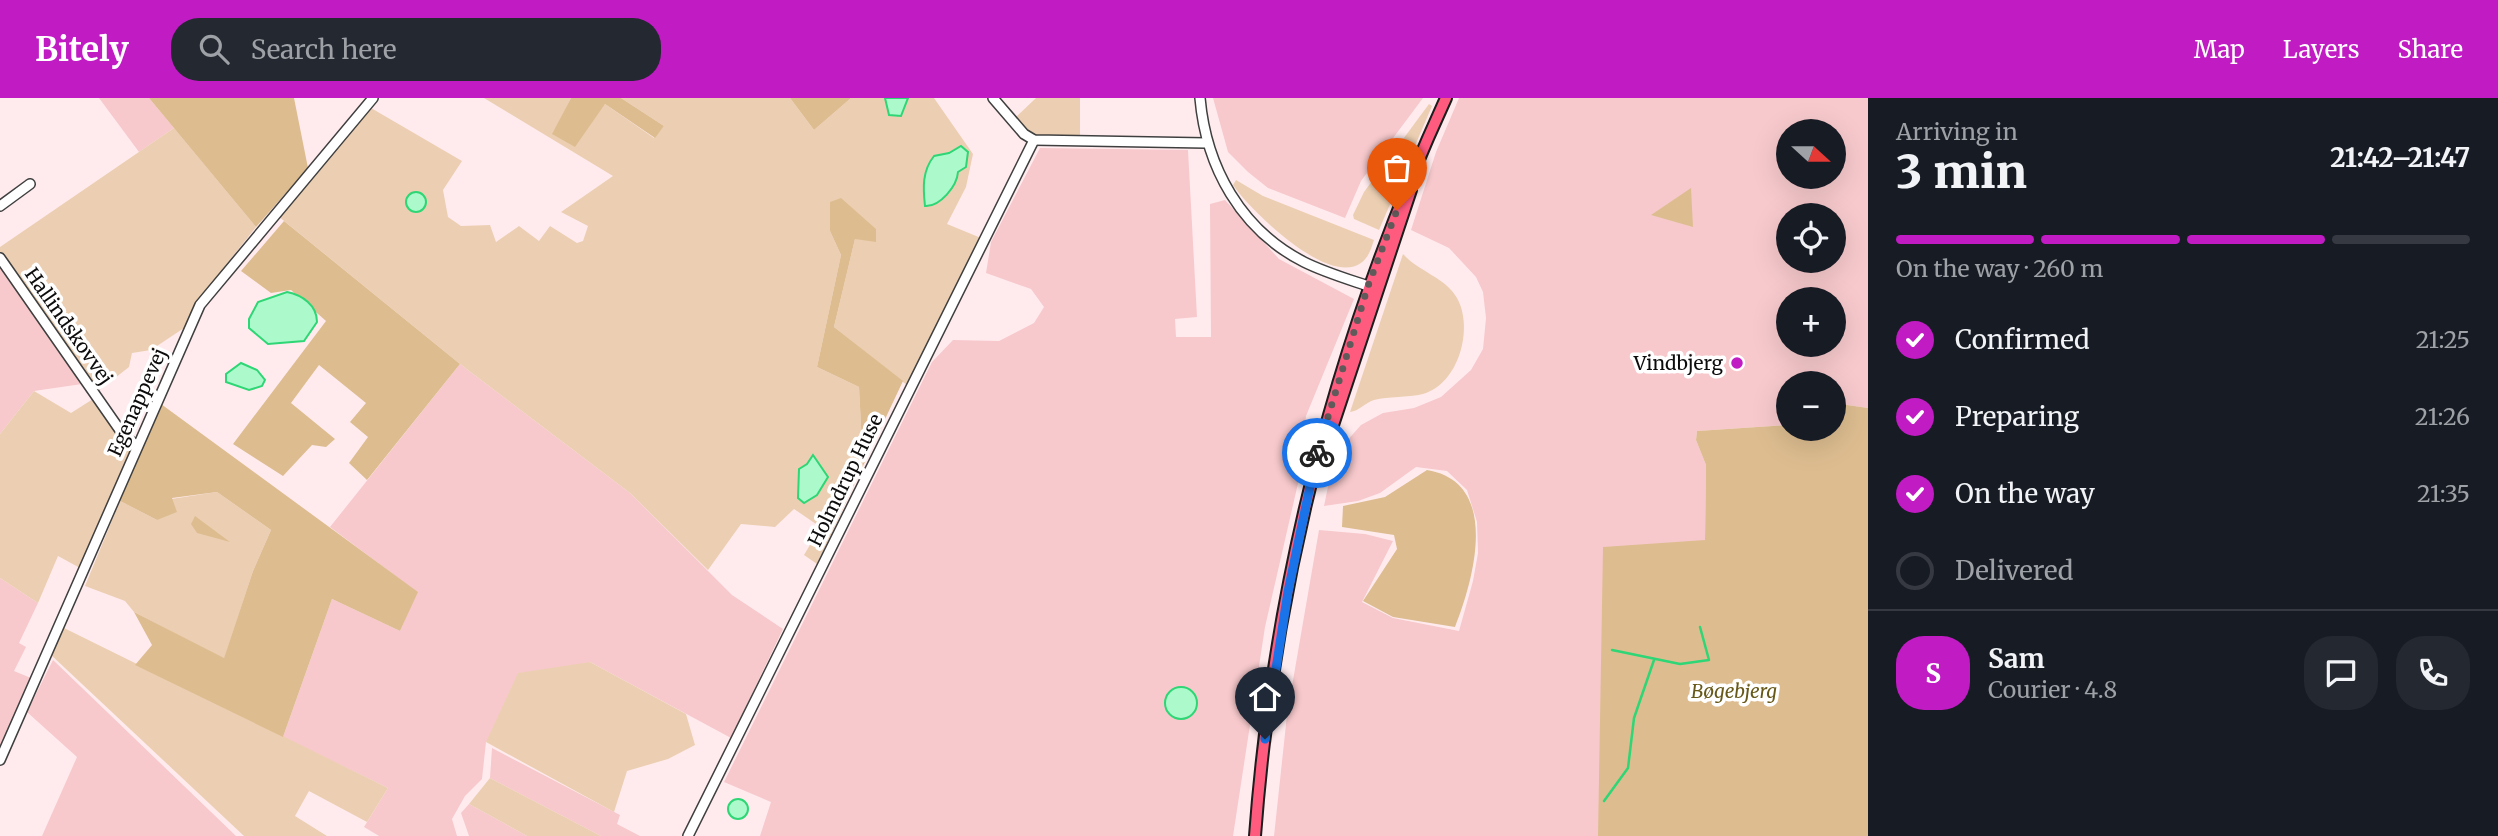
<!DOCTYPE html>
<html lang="en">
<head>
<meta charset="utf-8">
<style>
	:root { --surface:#171b24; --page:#242831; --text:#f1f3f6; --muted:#9ea1a6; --line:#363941; --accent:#c11bc4 }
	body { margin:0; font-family:Merriweather,serif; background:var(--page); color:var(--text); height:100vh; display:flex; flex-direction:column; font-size:26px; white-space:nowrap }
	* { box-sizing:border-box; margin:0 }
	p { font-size:23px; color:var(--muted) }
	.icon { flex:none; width:38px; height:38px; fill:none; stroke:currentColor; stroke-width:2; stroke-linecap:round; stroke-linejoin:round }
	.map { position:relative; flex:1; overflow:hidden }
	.details { display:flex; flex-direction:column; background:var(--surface); width:630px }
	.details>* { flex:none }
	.needle { width:46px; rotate:111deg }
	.tools { position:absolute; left:1776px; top:21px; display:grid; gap:14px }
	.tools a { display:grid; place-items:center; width:70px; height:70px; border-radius:50%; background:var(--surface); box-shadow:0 7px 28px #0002; font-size:35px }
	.pin { position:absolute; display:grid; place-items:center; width:60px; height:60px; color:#fff; margin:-72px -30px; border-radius:50% 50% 50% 0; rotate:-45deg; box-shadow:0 0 7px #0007 }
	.pin .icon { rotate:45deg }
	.courier { position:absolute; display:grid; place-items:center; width:70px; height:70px; margin:-35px; border:5px solid #1a73e8; border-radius:50%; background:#fff; color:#222; box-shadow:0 2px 9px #0007 }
	.overview em { font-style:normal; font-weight:800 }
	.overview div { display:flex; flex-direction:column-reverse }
	.overview { display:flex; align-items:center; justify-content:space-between; height:119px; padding:0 28px }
	h1 { font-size:46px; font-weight:800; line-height:52px }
	.bar { display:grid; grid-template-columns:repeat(4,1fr); gap:10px 7px; align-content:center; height:84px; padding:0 28px }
	.bar i { height:9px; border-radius:5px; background:var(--line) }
	.bar .selected { background:var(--accent) }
	.bar p { grid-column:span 4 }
	.line { display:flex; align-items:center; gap:18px; padding:0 28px; border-top:2px solid var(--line) }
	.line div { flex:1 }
	.round { display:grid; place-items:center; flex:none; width:74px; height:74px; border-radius:28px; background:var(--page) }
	ol { padding:0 28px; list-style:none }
	li { display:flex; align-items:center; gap:21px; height:77px }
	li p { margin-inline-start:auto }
	li .icon { padding:7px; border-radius:50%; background:var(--accent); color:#fff; stroke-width:4 }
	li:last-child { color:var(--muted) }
	li i { width:38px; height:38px; border:4px solid var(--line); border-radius:50% }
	header { display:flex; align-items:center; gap:42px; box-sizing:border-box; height:98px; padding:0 35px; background:var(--accent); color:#fff }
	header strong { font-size:33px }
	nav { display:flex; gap:38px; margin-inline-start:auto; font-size:24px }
	.search { width:490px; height:63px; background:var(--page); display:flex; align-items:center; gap:18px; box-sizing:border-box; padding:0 24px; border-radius:28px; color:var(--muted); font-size:26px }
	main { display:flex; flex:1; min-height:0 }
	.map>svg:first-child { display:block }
</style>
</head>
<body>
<header>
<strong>Bitely</strong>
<div class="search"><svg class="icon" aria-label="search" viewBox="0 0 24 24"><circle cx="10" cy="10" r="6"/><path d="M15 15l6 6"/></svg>Search here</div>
<nav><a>Map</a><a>Layers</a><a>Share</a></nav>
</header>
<main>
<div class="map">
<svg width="1868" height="738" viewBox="0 0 1868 738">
	<rect width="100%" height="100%" fill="#ffebee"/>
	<g fill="#f7c9cc" fill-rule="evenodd">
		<polygon points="99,0 149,0 174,30 139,54"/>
		<polygon points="1213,0 1423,0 1361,83 1345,120 1268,90 1248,74 1228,54"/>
		<path d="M1459,0H1868V310L1840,306L1834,309V285H1788V327L1697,333L1696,342L1706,367L1705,442L1599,738H1274L1287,617L1319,432L1365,436L1393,443L1362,504L1393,520L1459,533L1473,483L1478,455L1477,424L1467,392L1447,373L1416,369L1380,395L1358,403L1324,408L1330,379L1345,345L1361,327L1383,315L1414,310L1441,299L1471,272L1483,251L1486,220L1483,194L1476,179L1449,150L1411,132L1436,54ZM1788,33H1834V79H1788ZM1788,117H1834V163H1788ZM1788,201H1834V247H1788Z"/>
		<polygon points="1040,50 1188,52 1197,219 1175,221 1176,239 1211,239 1210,106 1225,102 1279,161 1354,201 1306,318 1302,368 1265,529 1233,738 760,738 771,704 724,684 932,264 953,242 999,243 1034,225 1044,209 1031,191 986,175 991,144"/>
		<polygon points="0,169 82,286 34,293 0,336"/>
		<polygon points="460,266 630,395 732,497 783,531 731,640 590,564 486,644 482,681 465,698 452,721 457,738 379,738 364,729 388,690 283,639 332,501 400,533 417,494 330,429"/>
		<polygon points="0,480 38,505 19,545 26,549 14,573 31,580 0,652"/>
		<polygon points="53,562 236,738 42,738 77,659 27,614"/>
		<polygon points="492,650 620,717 617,726 640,738 601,738 490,680"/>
		<polygon points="469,706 527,738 469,738 461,715"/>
	</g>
	<g fill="#eccfb2">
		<polygon points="484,0 571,0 553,36 605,6 654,40 664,28 621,0 790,0 814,32 851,0 934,0 973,56 966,89 947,126 981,140 908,288 834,229 855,141 830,133 841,157 817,269 859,289 863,368 817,466 804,457 818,433 816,426 794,411 775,429 741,426 708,472 630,395 460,266 278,118 371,10 462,63 443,92 448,119 461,128 490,127 496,144 519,128 539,143 550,128 577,145 583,143 588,128 561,114 613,78"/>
		<path d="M1036,0H1080V39C1048,40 1037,46 1015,20Z"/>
		<polygon points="1429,6 1432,8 1379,132 1354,121 1353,117 1364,94"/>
		<polygon points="174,30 256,129 202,197 184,230 151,252 132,255 129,269 97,294 0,155 0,149"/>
		<path d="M1236,82L1263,98L1374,142C1371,151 1369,159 1361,165C1328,189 1250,112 1233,87Z"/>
		<path d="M1403,156C1418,173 1446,180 1457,200C1474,230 1459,286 1423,296C1407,300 1389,298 1374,302C1365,305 1359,313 1350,314Z"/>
		<polygon points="34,293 71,315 93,301 130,354 80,470 58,458 38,505 0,480 0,336"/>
		<polygon points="217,394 271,432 253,473 224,561 134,514 125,503 85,488 120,403 157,422 171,401"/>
		<polygon points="62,529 388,690 367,724 309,693 295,718 327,738 244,738 50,556"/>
		<polygon points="590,564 686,616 695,647 668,661 627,673 614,714 486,644 518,575"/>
		<polygon points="490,680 601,738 527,738 469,706"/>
	</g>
	<g fill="#ddbd90">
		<polygon points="149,0 294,0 308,70 256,129"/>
		<polygon points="571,0 621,0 664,28 655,40 605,6 575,49 552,36"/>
		<polygon points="790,0 851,0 814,32"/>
		<polygon points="1691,90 1693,129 1651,117"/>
		<polygon points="841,100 876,131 876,144 855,141 834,229 903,283 863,368 859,289 817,269 841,157 830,133 830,104"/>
		<polygon points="284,123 460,266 367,382 349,365 368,339 350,324 366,305 319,267 291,305 335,341 326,349 312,347 283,378 233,346 326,223 291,192 271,195 241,173"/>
		<polygon points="161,306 418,494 400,533 332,501 283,639 135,567 152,547 134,514 224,560 253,473 271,432 217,394 172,400 177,414 157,422 120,403"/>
		<polygon points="1840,306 1868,310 1868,738 1598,738 1603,449 1705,442 1706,367 1696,342 1697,333 1788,327 1788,331 1834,331 1834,309"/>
		<path d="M1427,372C1501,384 1474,481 1455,529L1393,519L1363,503L1397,451L1394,437L1342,429L1343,408L1385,399Z"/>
		<polygon points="195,418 230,444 197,435 191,426"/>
	</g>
	<g fill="#acfacb" stroke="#2ed675" stroke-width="2">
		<polygon points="885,0 908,0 901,18 889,17"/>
		<path d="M961,48L968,54L966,69L958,74C957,88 940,109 925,108C923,90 922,73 934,58L949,55Z"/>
		<circle cx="416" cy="104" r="10"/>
		<path d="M287,194C302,197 317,207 317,224L304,243L268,246L249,230V221L258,204Z"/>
		<polygon points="241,265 257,272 265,282 262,288 249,292 226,284 226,276"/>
		<polygon points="813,357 828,379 817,397 804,405 798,400 799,371 807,366"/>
		<circle cx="1181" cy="605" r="16"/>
		<circle cx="738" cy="711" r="10"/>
	</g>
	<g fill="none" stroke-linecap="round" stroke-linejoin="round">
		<g stroke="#2ed675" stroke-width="2.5">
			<polyline points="1612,552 1680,566 1709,562 1700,529"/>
			<polyline points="1604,703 1628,670 1634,620 1654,562"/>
		</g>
		<defs>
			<g id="minor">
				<polyline points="993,0 1024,36 1034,42 1206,45"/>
				<path d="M1200,0C1206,69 1241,132 1304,164C1326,175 1351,182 1374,190"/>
				<polyline points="0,108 30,86"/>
				<polyline points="0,160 124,338 136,347"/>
				<polyline points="0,662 200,207 373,0"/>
				<polyline points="688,738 1034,42"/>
			</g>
			<g id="major">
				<polyline points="1328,342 1411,92"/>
				<path d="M1255,738C1274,482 1339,233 1446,0"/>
			</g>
		</defs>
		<use href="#minor" stroke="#3f3f3f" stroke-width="12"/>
		<use href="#major" stroke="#1d1d1d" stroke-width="14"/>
		<use href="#minor" stroke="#fff" stroke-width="9"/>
		<use href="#major" stroke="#ff5b7f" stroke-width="10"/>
	</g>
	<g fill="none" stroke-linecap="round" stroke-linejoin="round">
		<polyline stroke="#615a5b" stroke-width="7" stroke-dasharray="0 12.6" points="1317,355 1368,188 1397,112"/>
		<polyline stroke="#1a73e8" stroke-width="9" points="1265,641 1288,494 1317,355"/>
	</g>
	<circle fill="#c11bc4" stroke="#fff" stroke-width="2.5" cx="1737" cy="265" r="7"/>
	<g text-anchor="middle" stroke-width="7" stroke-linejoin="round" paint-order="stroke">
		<g font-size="19" fill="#0c0c0c" stroke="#fff">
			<text transform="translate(69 228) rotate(55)" y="7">Hallindskovvej</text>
			<text transform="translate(137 304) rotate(-66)" y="7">Egenappevej</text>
			<text transform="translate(845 382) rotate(-64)" y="7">Holmdrup Huse</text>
		</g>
		<g font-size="19" fill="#0c0c0c" stroke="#fff" text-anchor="end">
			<text x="1723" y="272">Vindbjerg</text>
		</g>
		<g font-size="19" font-style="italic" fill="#675919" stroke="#fff">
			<text x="1734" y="600">Bøgebjerg</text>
		</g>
	</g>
</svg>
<div class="tools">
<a><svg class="needle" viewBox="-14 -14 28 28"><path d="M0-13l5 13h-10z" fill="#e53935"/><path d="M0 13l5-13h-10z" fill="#9ea1a6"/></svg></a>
<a><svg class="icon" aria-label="locate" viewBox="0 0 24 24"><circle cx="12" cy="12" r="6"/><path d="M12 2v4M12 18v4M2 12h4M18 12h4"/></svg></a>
<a>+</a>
<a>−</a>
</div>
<div class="pin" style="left:1397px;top:112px;background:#ea580c"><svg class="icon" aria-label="bag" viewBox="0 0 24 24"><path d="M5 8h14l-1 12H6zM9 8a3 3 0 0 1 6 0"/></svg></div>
<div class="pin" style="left:1265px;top:641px;background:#1f2937"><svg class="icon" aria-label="home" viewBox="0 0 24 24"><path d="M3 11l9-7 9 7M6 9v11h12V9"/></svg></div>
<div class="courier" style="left:1317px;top:355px"><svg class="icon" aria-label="bike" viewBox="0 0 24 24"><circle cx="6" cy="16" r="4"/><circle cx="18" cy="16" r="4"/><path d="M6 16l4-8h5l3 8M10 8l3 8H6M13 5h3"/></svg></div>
</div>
<section class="details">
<div class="overview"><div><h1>3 min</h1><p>Arriving in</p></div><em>21:42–21:47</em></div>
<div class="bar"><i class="selected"></i><i class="selected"></i><i class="selected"></i><i></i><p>On the way · 260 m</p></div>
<ol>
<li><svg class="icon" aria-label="check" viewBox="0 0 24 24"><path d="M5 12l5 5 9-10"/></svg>Confirmed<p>21:25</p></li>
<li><svg class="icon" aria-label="check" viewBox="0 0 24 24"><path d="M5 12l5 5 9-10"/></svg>Preparing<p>21:26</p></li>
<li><svg class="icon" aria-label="check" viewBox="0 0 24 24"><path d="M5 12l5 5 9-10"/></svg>On the way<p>21:35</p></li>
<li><i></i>Delivered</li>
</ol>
<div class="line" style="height:126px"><b class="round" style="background:var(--accent);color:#fff">S</b><div><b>Sam</b><p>Courier · 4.8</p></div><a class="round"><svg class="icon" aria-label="chat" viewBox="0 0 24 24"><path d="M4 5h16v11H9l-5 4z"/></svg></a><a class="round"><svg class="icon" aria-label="phone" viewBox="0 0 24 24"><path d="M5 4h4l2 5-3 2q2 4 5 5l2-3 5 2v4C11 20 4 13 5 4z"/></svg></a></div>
</section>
</main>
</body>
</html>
